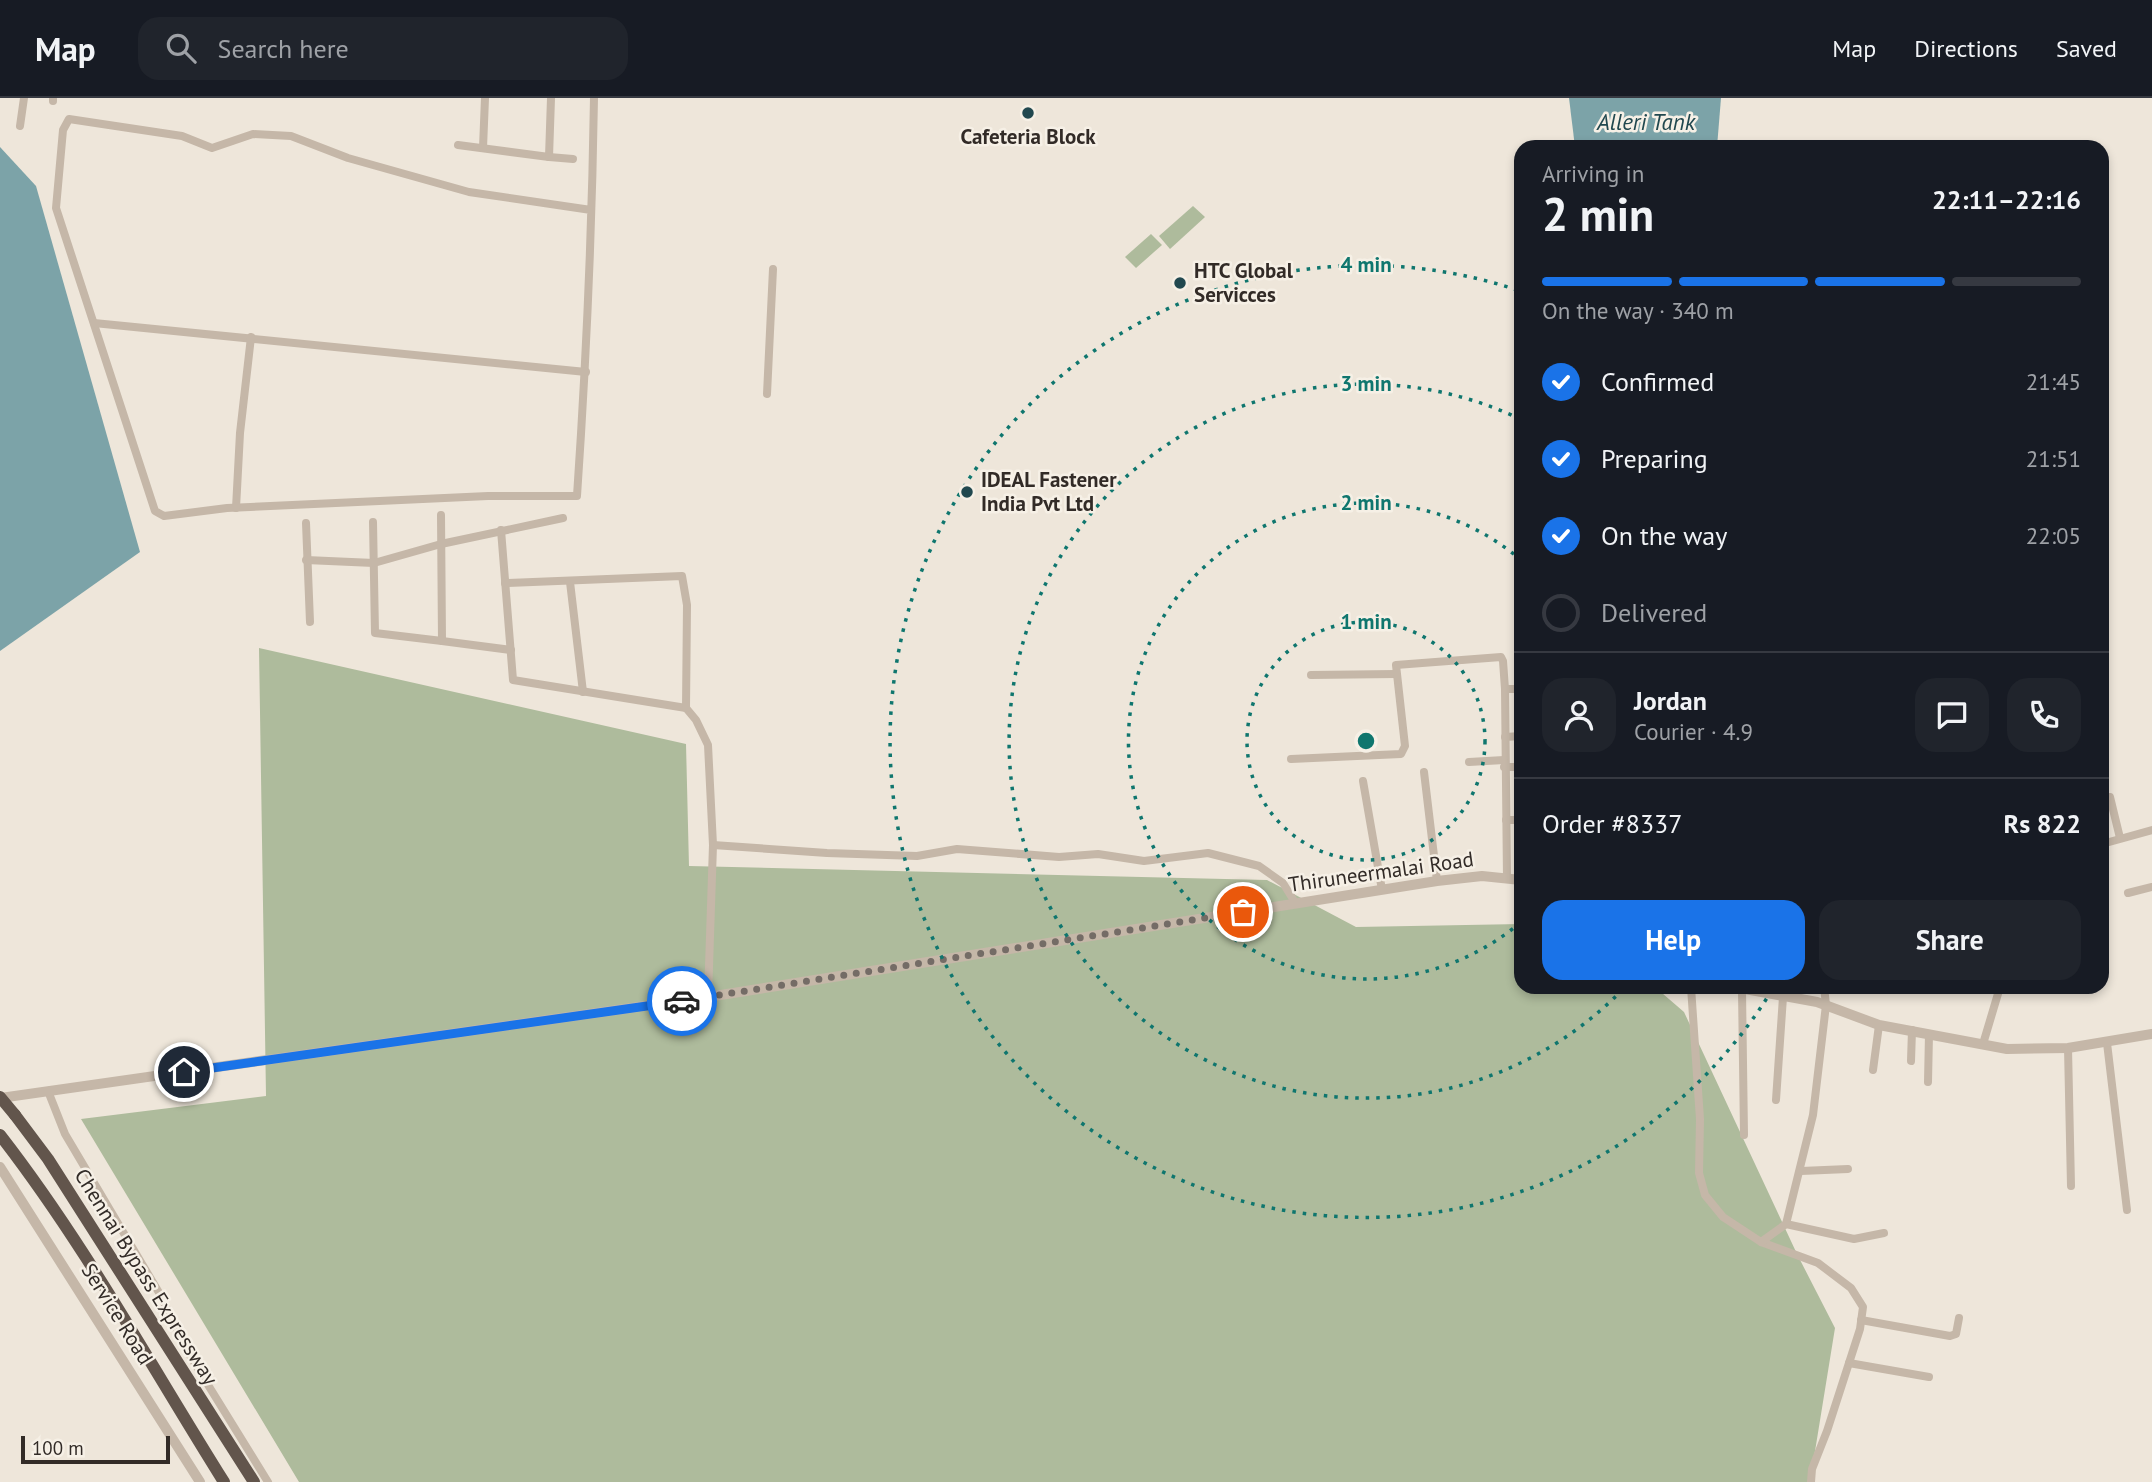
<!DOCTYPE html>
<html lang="en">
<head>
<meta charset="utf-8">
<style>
	:root { --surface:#171b24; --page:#20242c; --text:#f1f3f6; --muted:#9ea1a6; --line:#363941; --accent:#1a73e8 }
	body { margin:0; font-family:"PT Sans",sans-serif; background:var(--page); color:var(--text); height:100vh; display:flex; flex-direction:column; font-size:26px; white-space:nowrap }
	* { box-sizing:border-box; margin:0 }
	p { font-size:23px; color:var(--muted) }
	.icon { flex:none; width:38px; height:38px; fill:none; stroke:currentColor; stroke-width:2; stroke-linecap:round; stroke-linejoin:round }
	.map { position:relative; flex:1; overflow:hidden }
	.details { position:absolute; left:1514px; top:42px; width:595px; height:854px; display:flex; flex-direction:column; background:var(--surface); border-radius:21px; box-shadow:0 4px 10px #0003 }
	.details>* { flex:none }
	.scale { position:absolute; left:21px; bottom:18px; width:149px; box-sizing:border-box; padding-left:7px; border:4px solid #322b27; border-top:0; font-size:19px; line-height:24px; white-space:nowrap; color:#322b27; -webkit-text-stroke:5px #f6f0e6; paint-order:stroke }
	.pin { position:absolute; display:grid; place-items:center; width:60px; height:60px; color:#fff; margin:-30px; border:4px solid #fff; border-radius:50%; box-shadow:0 2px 7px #0007 }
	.courier { position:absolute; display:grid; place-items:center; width:70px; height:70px; margin:-35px; border:5px solid #1a73e8; border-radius:50%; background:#fff; color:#222; box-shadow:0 2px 9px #0007 }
	.headline em { font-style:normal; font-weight:800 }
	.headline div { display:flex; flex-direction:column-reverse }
	.headline { display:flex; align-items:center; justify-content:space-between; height:119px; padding:0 28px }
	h1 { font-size:46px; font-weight:800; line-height:52px }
	.bar { display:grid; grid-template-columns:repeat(4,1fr); gap:10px 7px; align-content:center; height:84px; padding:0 28px }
	.bar i { height:9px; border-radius:5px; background:var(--line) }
	.bar .active { background:var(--accent) }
	.bar p { grid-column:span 4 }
	.line { display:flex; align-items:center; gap:18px; padding:0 28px; border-top:2px solid var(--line) }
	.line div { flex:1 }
	.round { display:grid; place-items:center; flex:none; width:74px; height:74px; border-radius:21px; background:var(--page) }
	ol { padding:0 28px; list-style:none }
	li { display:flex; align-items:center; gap:21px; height:77px }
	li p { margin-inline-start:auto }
	li .icon { padding:7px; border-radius:50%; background:var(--accent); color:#fff; stroke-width:4 }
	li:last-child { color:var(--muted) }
	li i { width:38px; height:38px; border:4px solid var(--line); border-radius:50% }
	.primary-button { display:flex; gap:14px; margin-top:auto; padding:14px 28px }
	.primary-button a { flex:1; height:80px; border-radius:21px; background:var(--accent); color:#fff; font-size:28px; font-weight:800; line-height:80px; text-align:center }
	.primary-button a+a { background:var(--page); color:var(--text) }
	header { display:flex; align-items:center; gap:42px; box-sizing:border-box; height:98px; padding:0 35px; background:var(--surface); border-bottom:2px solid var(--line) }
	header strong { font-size:33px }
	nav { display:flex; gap:38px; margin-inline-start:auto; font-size:24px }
	.search { width:490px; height:63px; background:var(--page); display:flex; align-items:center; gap:18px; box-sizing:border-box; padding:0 24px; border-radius:21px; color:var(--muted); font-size:26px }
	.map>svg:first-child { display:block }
</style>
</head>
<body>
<header>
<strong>Map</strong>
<div class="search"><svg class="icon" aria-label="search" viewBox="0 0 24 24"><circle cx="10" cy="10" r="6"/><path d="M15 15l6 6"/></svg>Search here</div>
<nav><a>Map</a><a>Directions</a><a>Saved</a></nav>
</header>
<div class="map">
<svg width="2152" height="1384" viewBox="0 0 2152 1384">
	<rect width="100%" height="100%" fill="#eee6da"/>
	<g fill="#aebb9c">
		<polygon points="1193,108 1205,119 1170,151 1159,138"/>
		<polygon points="1151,136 1162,147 1136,170 1125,159"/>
		<polygon points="259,550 686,646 689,768 1267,782 1356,829 1521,826 1521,889 1655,889 1684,914 1797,1156 1835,1230 1810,1384 299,1384 81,1021 266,998"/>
	</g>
	<g fill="#7ca3a8">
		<polygon points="1569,0 1721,0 1717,49 1575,49"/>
		<polygon points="0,49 36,88 140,454 0,553"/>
	</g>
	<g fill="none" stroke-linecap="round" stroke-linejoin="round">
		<g stroke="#c5b7a8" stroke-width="8">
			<polyline points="53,3 53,0"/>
			<polyline points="20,28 24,0"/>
			<polyline points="458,47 549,59 551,0"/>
			<polyline points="483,50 485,0"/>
			<polyline points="549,59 573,61"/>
			<path d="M591,112L469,94L348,60L291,38L253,36L212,50L182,38L69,21L63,32L56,110L155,413L164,418L227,410L488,398H577C586,266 592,133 594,0"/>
			<polyline points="94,225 586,274"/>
			<polyline points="767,296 773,171"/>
			<polyline points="236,410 240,335 251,239"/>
			<polyline points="441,417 442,543 511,552"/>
			<polyline points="373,424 375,535 442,543"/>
			<polyline points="306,425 310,524"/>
			<polyline points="501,432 513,582 686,610 696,622 708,647 713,747 708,899"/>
			<polyline points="306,462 374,465 441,446 563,420"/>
			<polyline points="570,484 583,594"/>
			<polyline points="505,485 682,478 687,507 686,610"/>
			<polyline points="1311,577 1396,576"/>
			<polyline points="1505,591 1521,591"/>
			<polyline points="1505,639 1521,638"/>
			<polyline points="1291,661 1401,656 1405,648 1396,567 1501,559 1503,563 1505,591 1507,780"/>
			<polyline points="1469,664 1504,662"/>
			<polyline points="1504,669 1521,669"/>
			<polyline points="1424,674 1437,783"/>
			<polyline points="1363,683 1382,792"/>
			<polyline points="2110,699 2120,740"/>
			<polyline points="1506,722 1521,722"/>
			<polyline points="2102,746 2152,732"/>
			<polyline points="713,747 827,755 917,758 957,751 1059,759 1098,756 1144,763 1208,755 1259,768 1283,785 1296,806"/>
			<polyline points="2128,795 2152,789"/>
			<polyline points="1691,889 1700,1021 1699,1075 1705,1097 1723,1119 1761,1144 1818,1165 1851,1190 1863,1209 1860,1231 1827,1333 1812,1371 1811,1384"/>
			<polyline points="1742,892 1744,1037"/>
			<polyline points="2107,945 2127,1112"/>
			<polyline points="1983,946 2000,889"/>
			<polyline points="2068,950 2071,1088"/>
			<polyline points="1911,963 1912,932"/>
			<polyline points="1873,972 1879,927"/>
			<polyline points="1928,984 1929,936"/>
			<polyline points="48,993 65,1036 161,1198 184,1248 268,1384"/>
			<polyline points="1776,1002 1783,899"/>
			<polyline points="1801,1073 1848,1071"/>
			<polyline points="1786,1126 1854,1141 1884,1135"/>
			<polyline points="1761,1144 1786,1126 1813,1017 1826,907 1824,889"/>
			<polyline points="1861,1222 1950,1238 1956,1236 1959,1220"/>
			<polyline points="1849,1265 1929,1279"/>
		</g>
		<g stroke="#c5b7a8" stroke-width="10">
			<polyline points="1734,889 1817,904 1879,927 2007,951 2068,950 2152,936"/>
			<polyline points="0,1000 708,899 1437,783 1482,778 1521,782"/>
			<polyline points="0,1069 200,1384"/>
		</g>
		<g stroke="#62554c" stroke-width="12">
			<polyline points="15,1017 48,1061 254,1384"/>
			<path d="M0,1037C84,1145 151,1268 224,1384"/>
		</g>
		<polyline stroke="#62554c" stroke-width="12" points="0,999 15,1017"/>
	</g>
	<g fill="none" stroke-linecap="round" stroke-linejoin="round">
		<polyline stroke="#746c66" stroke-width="7" stroke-dasharray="0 12.6" points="682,903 1243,814"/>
		<polyline stroke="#1a73e8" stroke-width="9" points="184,974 682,903"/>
	</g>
	<g fill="none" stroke="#0f766e" stroke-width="3.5" stroke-dasharray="3.5 7">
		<circle cx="1366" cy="643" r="119"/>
		<path d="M1521 824A238 238 0 1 1 1521 462"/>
		<path d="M1623 891A357 357 0 1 1 1520 321"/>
		<path d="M1772 892A476 476 0 1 1 1517 192"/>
	</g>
	<g fill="#21484f" stroke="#f6f0e6" stroke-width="2.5">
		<circle cx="1028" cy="15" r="7"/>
		<circle cx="1180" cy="185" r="7"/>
		<circle cx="967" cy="394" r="7"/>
	</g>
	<g text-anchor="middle" stroke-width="5" stroke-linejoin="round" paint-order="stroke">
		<g font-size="21" font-weight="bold" fill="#322b27" stroke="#f6f0e6" text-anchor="start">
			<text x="1028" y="46" text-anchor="middle">Cafeteria Block</text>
			<text x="1194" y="180">HTC Global<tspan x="1194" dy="24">Servicces</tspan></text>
			<text x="981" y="389">IDEAL Fastener<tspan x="981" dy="24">India Pvt Ltd</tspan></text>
		</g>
		<g font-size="21" fill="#322b27" stroke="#f6f0e6">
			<text transform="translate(1381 774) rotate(-8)" y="7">Thiruneermalai Road</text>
			<text transform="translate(146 1179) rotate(58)" y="7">Chennai Bypass Expressway</text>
			<text transform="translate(117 1216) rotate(58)" y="7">Service Road</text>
		</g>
		<g font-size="23" font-style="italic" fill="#21484f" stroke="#f6f0e6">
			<text x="1646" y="32">Alleri Tank</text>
		</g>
	</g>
	<circle cx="1366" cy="643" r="10" fill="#0f766e" stroke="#f6f0e6" stroke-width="3.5"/>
	<g font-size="21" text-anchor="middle" font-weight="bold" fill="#0f766e" stroke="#f6f0e6" stroke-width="5" stroke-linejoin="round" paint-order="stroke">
		<text x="1366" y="174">4 min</text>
		<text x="1366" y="293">3 min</text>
		<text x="1366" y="412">2 min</text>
		<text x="1366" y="531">1 min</text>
	</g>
</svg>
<div class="scale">100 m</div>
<div class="pin" style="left:1243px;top:814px;background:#ea580c"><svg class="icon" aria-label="bag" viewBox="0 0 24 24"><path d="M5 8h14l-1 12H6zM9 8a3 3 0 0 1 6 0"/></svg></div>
<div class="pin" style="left:184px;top:974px;background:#1f2937"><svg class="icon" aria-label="home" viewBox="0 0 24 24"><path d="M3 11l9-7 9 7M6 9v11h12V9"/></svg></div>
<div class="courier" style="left:682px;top:903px"><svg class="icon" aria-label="car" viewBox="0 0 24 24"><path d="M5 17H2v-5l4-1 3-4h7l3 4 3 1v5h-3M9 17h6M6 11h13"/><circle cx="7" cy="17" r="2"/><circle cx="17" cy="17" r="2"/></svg></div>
<section class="details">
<div class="headline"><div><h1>2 min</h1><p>Arriving in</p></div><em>22:11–22:16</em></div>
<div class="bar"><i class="active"></i><i class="active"></i><i class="active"></i><i></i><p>On the way · 340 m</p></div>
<ol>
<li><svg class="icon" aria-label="check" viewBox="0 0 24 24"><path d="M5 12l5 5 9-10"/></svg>Confirmed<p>21:45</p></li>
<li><svg class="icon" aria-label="check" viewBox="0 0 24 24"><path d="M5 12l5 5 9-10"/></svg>Preparing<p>21:51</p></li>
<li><svg class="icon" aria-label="check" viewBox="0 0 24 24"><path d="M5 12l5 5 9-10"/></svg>On the way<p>22:05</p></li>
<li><i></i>Delivered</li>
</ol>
<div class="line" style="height:126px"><a class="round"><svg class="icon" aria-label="person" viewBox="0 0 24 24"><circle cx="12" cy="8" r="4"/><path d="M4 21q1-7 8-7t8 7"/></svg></a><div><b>Jordan</b><p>Courier · 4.9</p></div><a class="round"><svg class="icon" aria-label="chat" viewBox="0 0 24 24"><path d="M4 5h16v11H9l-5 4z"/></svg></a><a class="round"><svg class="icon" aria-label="phone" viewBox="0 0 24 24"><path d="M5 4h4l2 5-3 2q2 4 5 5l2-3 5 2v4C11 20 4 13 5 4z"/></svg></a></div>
<div class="line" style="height:91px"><div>Order #8337</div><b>Rs 822</b></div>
<div class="primary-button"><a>Help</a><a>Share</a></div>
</section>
</div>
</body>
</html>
